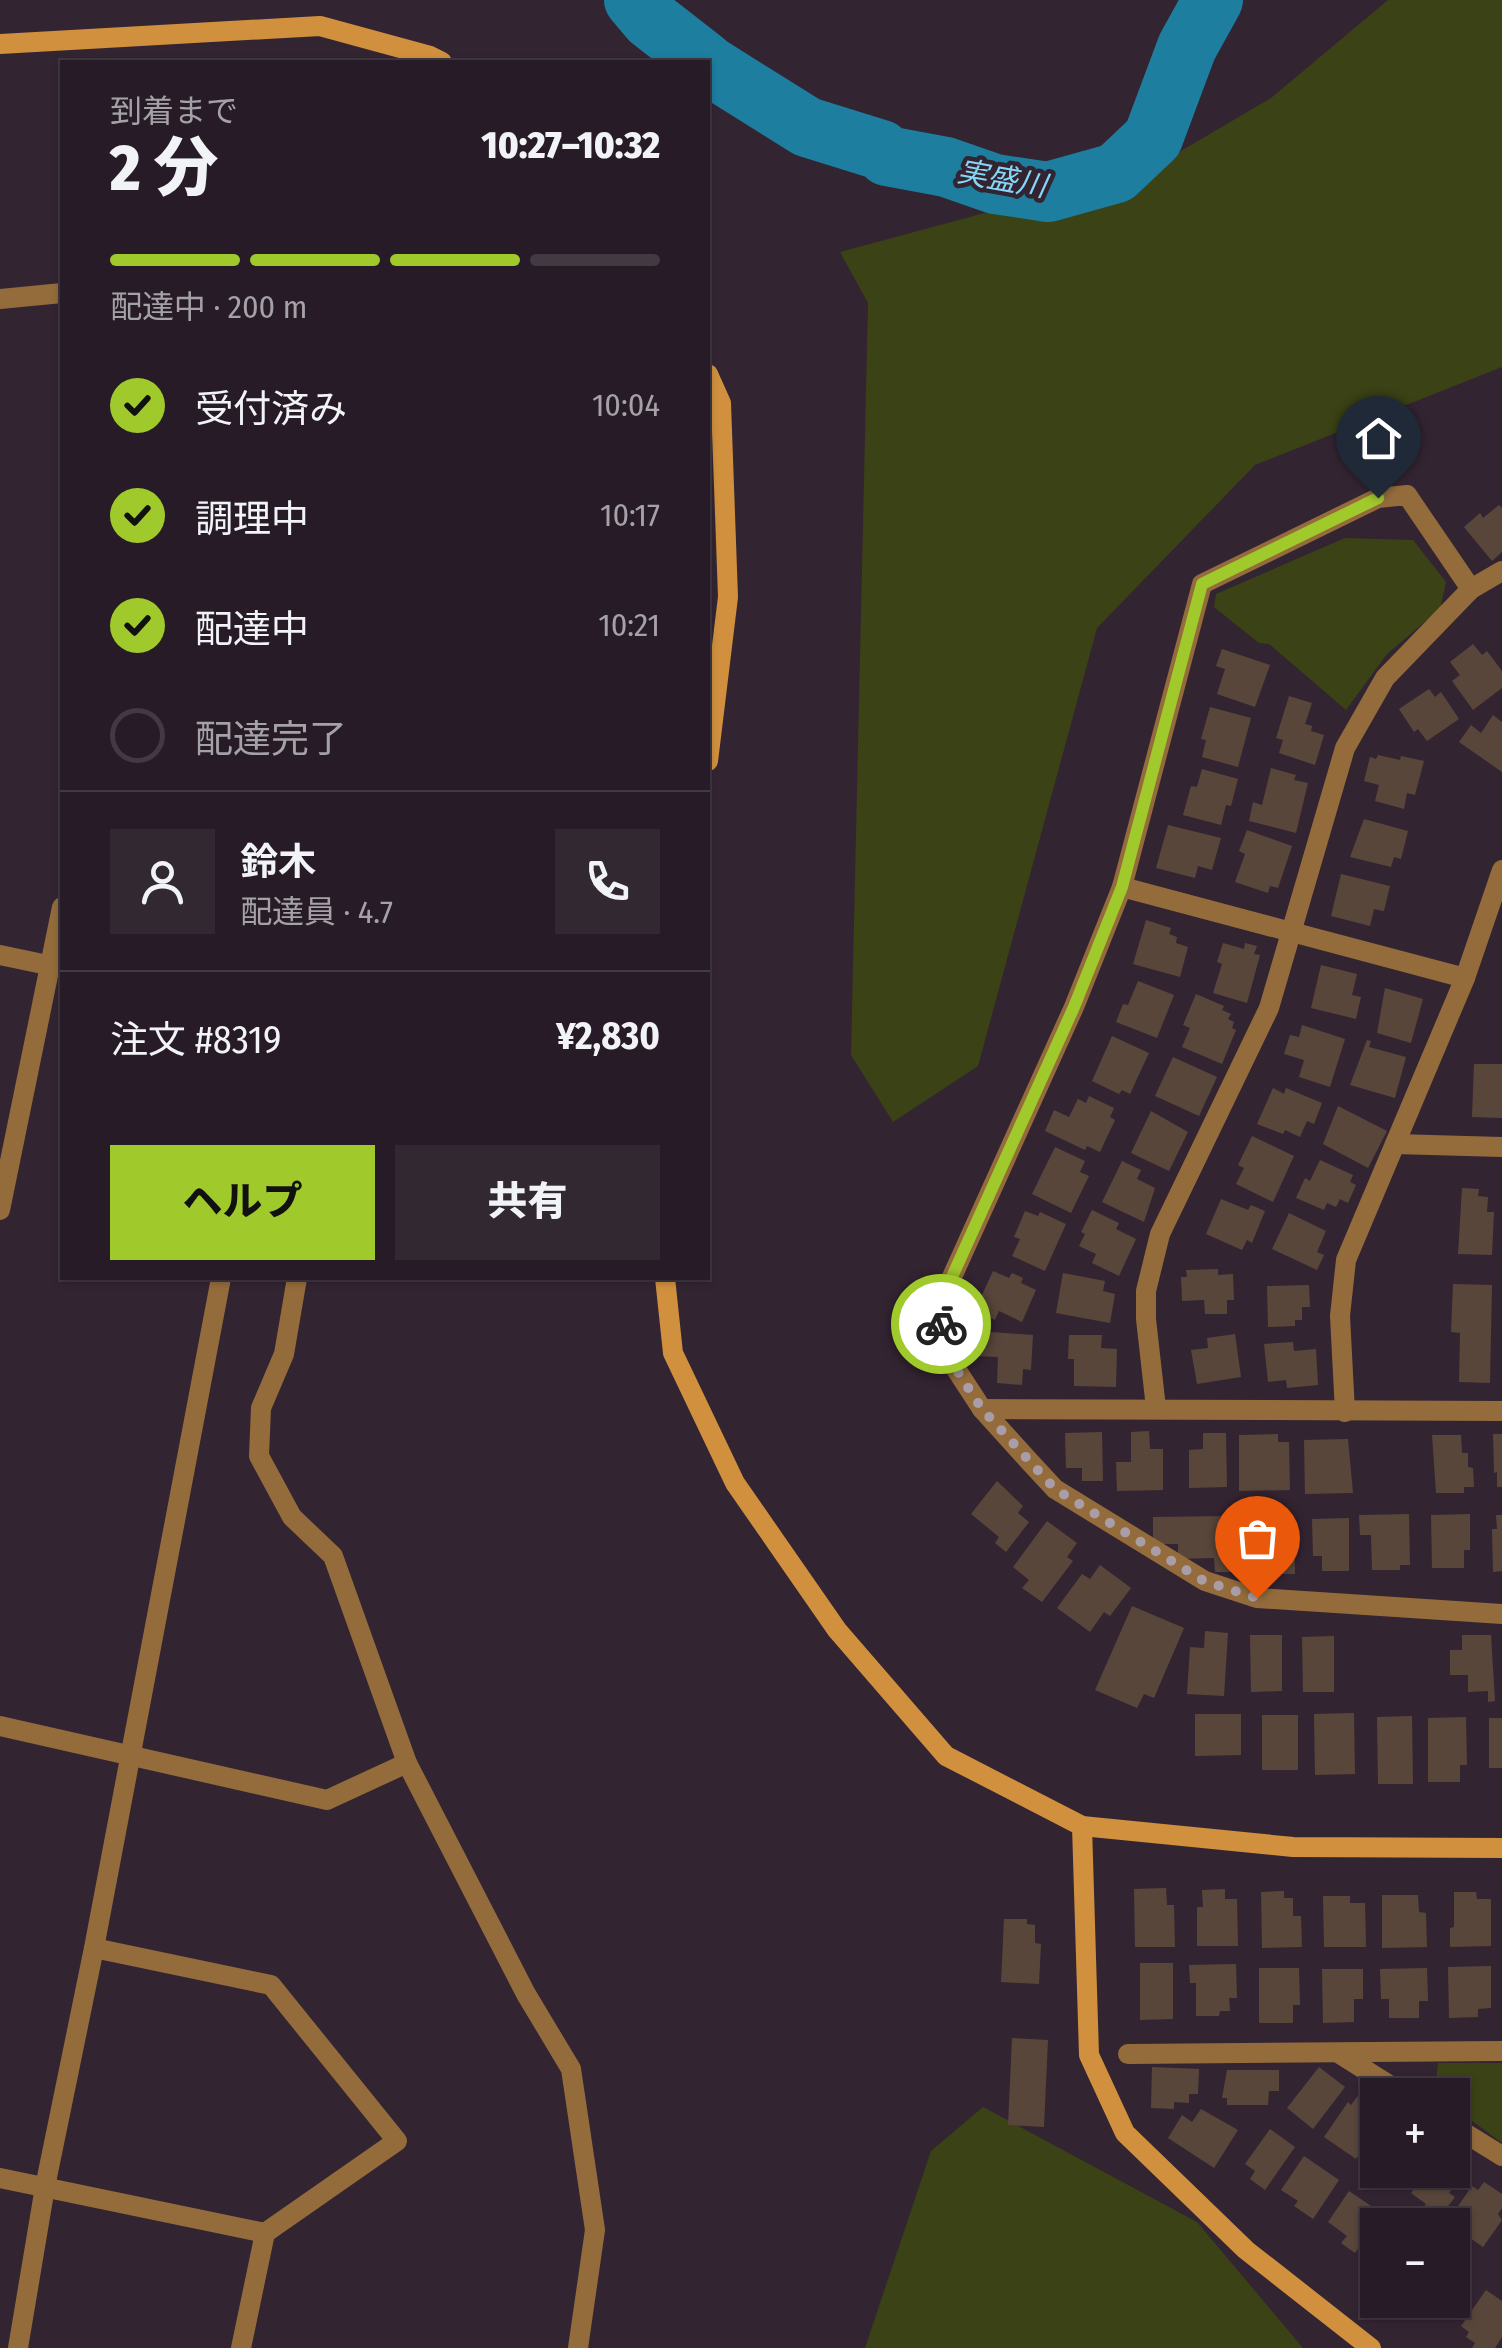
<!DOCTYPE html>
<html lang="ja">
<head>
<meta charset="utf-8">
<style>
	:root { --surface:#261b26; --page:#322832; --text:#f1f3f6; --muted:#a4a1a7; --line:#423943; --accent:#a0c92b }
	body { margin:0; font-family:"Fira Sans Condensed","Noto Sans JP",sans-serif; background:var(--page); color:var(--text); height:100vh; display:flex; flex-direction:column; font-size:38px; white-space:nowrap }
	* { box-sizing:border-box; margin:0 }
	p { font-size:32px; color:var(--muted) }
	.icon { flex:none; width:55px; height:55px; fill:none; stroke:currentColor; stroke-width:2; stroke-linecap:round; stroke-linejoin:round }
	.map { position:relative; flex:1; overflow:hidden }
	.panel { position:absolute; left:60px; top:60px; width:650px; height:1220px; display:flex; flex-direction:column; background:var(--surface); border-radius:0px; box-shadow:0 2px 8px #0004,0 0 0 2px var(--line) }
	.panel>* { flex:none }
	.controls { position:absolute; left:1360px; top:2078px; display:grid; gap:20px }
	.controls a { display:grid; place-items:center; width:110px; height:110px; border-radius:0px; background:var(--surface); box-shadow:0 2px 8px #0004,0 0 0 2px var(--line); font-size:50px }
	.pin { position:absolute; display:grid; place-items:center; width:85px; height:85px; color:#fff; margin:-102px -42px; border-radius:50% 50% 50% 0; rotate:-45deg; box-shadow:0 0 10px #0007 }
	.pin .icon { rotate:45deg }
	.courier { position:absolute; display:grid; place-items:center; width:100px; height:100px; margin:-50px; border:8px solid #a0c92b; border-radius:50%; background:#fff; color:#222; box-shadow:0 2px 12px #0007 }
	.headline em { font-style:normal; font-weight:800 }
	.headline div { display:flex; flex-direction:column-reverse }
	.headline { display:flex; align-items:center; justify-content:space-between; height:170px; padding:0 50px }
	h1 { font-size:65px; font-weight:800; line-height:75px }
	.bar { display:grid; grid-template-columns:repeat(4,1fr); gap:15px 10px; align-content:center; height:120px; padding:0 50px }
	.bar i { height:12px; border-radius:8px; background:var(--line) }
	.bar .active { background:var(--accent) }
	.bar p { grid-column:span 4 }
	.line { display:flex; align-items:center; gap:25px; padding:0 50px; border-top:2px solid var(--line) }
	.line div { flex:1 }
	.round { display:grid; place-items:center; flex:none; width:105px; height:105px; border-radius:0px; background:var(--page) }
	ol { padding:0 50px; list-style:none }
	li { display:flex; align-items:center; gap:30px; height:110px }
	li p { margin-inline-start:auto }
	li .icon { padding:10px; border-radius:50%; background:var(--accent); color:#111; stroke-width:4 }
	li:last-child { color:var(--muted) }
	li i { width:55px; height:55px; border:5px solid var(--line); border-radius:50% }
	.button { display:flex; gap:20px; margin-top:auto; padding:20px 50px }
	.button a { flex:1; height:115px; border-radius:0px; background:var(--accent); color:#111; font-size:40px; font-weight:800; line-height:115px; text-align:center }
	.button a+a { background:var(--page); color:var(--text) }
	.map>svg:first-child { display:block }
</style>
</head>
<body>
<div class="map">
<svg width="1502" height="2348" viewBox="0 0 1502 2348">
	<rect width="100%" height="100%" fill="#332432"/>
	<g fill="#3b4215">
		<polygon points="1388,0 1502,0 1502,367 1255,465 1097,628 978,1066 893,1122 851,1055 868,303 840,252 1152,168 1271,98"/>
		<polygon points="1345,538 1413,540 1446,582 1440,609 1387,654 1346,710 1269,644 1259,643 1214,607 1216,594"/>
		<polygon points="1438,2063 1502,2063 1502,2143 1453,2107 1452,2095 1435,2093"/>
		<polygon points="983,2107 1197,2222 1303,2348 865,2348 931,2151"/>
	</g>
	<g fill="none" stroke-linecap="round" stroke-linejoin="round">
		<g stroke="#1d7e9f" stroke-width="60">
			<polyline points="634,0 650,19 705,62"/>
			<polyline points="708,65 807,127 881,150 887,156 946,167 995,184 1048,192 1116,173 1153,138 1187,47 1213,0"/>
		</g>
	</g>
	<g fill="#59463b">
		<polygon points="1499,505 1502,508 1502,552 1492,561 1464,527 1480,513 1483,518"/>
		<polygon points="1473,644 1482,655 1487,651 1502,671 1502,688 1473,710 1452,681 1460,675 1450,662"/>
		<polygon points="1222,649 1270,665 1255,707 1217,694 1225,669 1216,666"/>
		<polygon points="1429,689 1435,697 1441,692 1459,719 1427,741 1418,729 1414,732 1399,709"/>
		<polygon points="1289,696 1312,703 1305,724 1312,726 1311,731 1324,735 1315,765 1279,753 1283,740 1276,738"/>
		<polygon points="1210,707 1251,718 1238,767 1202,757 1206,740 1201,739"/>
		<polygon points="1493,715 1502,722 1502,772 1459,742 1471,725 1481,733"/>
		<polygon points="1378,755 1400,760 1401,756 1424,761 1415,795 1407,793 1404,809 1375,801 1379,785 1364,781 1370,757 1376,759"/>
		<polygon points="1271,768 1296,775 1294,780 1308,783 1296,833 1249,821 1253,802 1262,805"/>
		<polygon points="1202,769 1238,779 1231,806 1226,805 1221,825 1183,815 1191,786 1197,787"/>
		<polygon points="1364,819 1408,831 1401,859 1394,857 1391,867 1350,857"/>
		<polygon points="1168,825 1221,838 1212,870 1198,866 1195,878 1156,868"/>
		<polygon points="1247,830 1292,846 1278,888 1270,886 1268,893 1235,882 1245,854 1239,851"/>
		<polygon points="1341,874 1390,886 1384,911 1374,909 1370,926 1331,916"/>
		<polygon points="1146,920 1171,928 1169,934 1177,937 1176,943 1188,947 1180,977 1133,964"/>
		<polygon points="1223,943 1244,949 1245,943 1257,946 1254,954 1260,955 1247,1003 1213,993 1222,964 1217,962"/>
		<polygon points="1321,965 1357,974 1352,995 1361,997 1356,1019 1311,1008"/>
		<polygon points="1138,981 1174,995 1157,1038 1116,1022 1123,1004 1128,1005"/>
		<polygon points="1385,988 1423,999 1411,1043 1377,1033"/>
		<polygon points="1196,994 1224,1006 1222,1010 1231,1014 1228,1019 1234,1022 1232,1028 1236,1030 1222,1064 1182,1047 1190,1028 1183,1025"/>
		<polygon points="1302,1025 1345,1039 1330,1087 1299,1077 1304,1060 1284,1054 1290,1035 1299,1037"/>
		<polygon points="1112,1036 1149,1053 1130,1094 1122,1090 1119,1094 1092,1081"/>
		<polygon points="1367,1040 1371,1041 1369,1047 1406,1057 1395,1098 1350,1085"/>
		<polygon points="1173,1057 1217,1077 1199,1116 1155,1096"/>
		<polygon points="1474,1064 1502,1064 1502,1118 1472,1117"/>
		<polygon points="1273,1088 1284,1094 1286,1088 1322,1103 1314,1124 1307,1121 1300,1137 1285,1130 1283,1134 1257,1124"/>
		<polygon points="1089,1096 1114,1108 1110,1117 1115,1120 1100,1152 1087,1146 1085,1150 1045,1131 1054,1110 1069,1117 1078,1099 1086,1103"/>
		<polygon points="1338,1106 1387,1131 1368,1168 1323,1144"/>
		<polygon points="1151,1111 1188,1132 1169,1171 1131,1153"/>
		<polygon points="1252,1136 1294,1156 1273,1202 1236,1184 1244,1168 1238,1165"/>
		<polygon points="1055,1147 1085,1161 1080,1172 1089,1176 1071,1213 1032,1194"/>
		<polygon points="1320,1160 1353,1175 1350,1182 1356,1185 1348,1203 1340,1199 1336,1207 1327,1203 1324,1210 1296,1198 1305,1178 1310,1181"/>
		<polygon points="1122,1161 1141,1170 1137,1179 1155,1188 1144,1222 1102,1202"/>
		<polygon points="1462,1188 1479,1189 1478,1196 1488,1197 1487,1212 1494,1212 1492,1255 1458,1254"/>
		<polygon points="1221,1199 1248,1210 1251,1205 1265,1211 1252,1243 1247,1240 1242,1250 1206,1234"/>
		<polygon points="1092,1210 1119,1223 1116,1229 1136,1239 1119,1276 1092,1263 1096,1254 1079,1246 1085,1234 1081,1232"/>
		<polygon points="1025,1211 1038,1216 1040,1212 1066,1224 1045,1271 1012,1256 1020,1239 1014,1237"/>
		<polygon points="1289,1213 1326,1231 1317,1252 1324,1255 1317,1270 1272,1249"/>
		<polygon points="1218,1269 1218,1275 1233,1274 1234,1300 1227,1300 1227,1314 1205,1314 1204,1300 1182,1301 1181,1277 1187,1277 1186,1270"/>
		<polygon points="993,1271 1009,1278 1012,1273 1023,1278 1021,1283 1036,1290 1022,1322 999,1311 995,1320 975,1310"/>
		<polygon points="1063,1273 1105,1281 1103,1291 1115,1294 1110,1323 1056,1313"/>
		<polygon points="1453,1284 1492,1285 1490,1383 1459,1382 1460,1333 1451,1332"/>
		<polygon points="1309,1285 1310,1307 1302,1307 1302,1320 1295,1320 1295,1326 1268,1327 1267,1286"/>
		<polygon points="977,1331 1033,1335 1031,1370 1023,1369 1022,1385 997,1383 998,1357 975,1356"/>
		<polygon points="1235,1334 1241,1377 1197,1384 1191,1350 1208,1348 1207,1338"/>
		<polygon points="1069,1335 1102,1335 1101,1348 1117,1349 1116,1387 1074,1386 1074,1359 1068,1359"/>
		<polygon points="1293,1342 1294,1351 1316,1349 1318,1385 1287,1388 1286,1380 1268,1382 1264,1344"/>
		<polygon points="1149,1431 1150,1449 1163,1449 1163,1490 1117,1491 1116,1462 1131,1462 1131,1432"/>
		<polygon points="1102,1432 1103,1481 1082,1481 1082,1468 1066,1468 1065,1433"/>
		<polygon points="1203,1433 1226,1433 1227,1487 1189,1488 1189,1450 1203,1449"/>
		<polygon points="1278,1434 1278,1442 1289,1442 1290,1490 1239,1491 1239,1435"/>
		<polygon points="1493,1434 1502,1434 1502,1487 1497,1487 1497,1472 1494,1473"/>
		<polygon points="1432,1435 1461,1435 1462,1453 1468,1453 1468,1467 1473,1468 1474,1487 1464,1487 1464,1493 1436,1493"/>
		<polygon points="1348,1439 1353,1493 1305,1494 1304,1440"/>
		<polygon points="997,1481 1023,1506 1018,1513 1029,1522 1006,1552 995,1543 999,1537 971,1514"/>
		<polygon points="1409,1514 1410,1565 1400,1565 1400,1570 1372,1570 1371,1535 1360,1535 1359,1515"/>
		<polygon points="1470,1514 1470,1550 1464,1550 1464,1568 1432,1568 1431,1515"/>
		<polygon points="1496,1515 1502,1515 1502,1571 1493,1572 1492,1529 1497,1529"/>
		<polygon points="1231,1516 1232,1572 1215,1572 1214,1558 1178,1559 1178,1544 1153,1544 1153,1517"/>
		<polygon points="1258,1517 1294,1517 1295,1574 1268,1574 1268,1555 1258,1555"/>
		<polygon points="1349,1518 1349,1571 1322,1571 1322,1556 1313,1556 1312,1519"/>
		<polygon points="1047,1521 1077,1543 1067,1557 1073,1561 1042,1602 1022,1588 1029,1580 1013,1567"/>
		<polygon points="1100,1565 1131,1588 1110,1616 1104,1612 1090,1632 1057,1608 1082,1574 1090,1579"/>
		<polygon points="1132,1606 1184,1628 1154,1698 1144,1694 1137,1708 1095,1690"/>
		<polygon points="1205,1631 1228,1633 1224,1696 1187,1694 1190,1647 1204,1648"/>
		<polygon points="1250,1635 1282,1635 1282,1691 1251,1692"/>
		<polygon points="1462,1635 1491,1635 1495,1701 1488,1702 1488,1691 1468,1692 1468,1675 1450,1675 1450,1650 1462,1650"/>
		<polygon points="1334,1636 1334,1692 1303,1692 1302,1637"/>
		<polygon points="1354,1713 1355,1774 1315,1775 1314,1714"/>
		<polygon points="1195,1714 1241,1714 1241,1755 1195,1756"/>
		<rect x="1262" y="1715" width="36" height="55"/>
		<polygon points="1412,1716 1413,1784 1378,1784 1377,1717"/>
		<polygon points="1466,1717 1467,1765 1460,1765 1460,1782 1428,1782 1428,1718"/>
		<rect x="1489" y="1718" width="13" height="50"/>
		<polygon points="1166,1888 1167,1905 1174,1905 1175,1947 1135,1947 1134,1889"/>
		<polygon points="1225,1889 1225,1899 1237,1899 1238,1946 1197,1946 1197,1907 1203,1907 1202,1890"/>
		<polygon points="1284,1891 1284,1898 1293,1898 1293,1916 1301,1916 1302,1947 1262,1948 1261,1892"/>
		<polygon points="1454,1892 1476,1892 1477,1899 1491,1899 1491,1946 1450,1947 1450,1928 1454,1927"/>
		<polygon points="1382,1895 1418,1895 1419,1912 1426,1913 1427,1947 1382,1948"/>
		<polygon points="1323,1896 1350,1896 1350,1903 1365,1903 1366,1947 1324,1947"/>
		<polygon points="1004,1919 1027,1919 1027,1924 1035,1925 1035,1943 1041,1944 1039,1984 1001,1982"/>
		<polygon points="1140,1963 1173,1963 1173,2019 1140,2020"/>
		<polygon points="1236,1964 1237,1998 1229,1998 1230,2011 1220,2011 1219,2016 1196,2016 1196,1983 1190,1983 1189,1965"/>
		<polygon points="1491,1966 1491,2008 1478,2009 1478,2017 1449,2018 1448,1967"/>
		<polygon points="1259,1968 1299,1968 1300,2005 1293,2005 1293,2023 1259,2023"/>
		<polygon points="1427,1968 1428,2001 1419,2001 1419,2018 1389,2018 1389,1999 1381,1999 1380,1969"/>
		<polygon points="1322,1969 1363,1969 1363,1999 1354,1999 1354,2022 1323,2023"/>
		<polygon points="1012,2038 1048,2040 1044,2127 1008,2125"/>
		<polygon points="1152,2067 1199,2069 1198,2094 1189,2094 1189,2103 1174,2102 1174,2109 1151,2108"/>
		<polygon points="1319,2067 1345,2087 1313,2129 1287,2108"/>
		<polygon points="1227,2070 1279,2070 1279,2091 1269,2091 1268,2105 1227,2105 1227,2098 1222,2098"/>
		<polygon points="1360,2093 1378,2106 1378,2117 1372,2124 1377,2128 1356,2159 1324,2137 1348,2102 1351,2105"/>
		<polygon points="1201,2109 1238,2130 1214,2168 1168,2138 1182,2115 1192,2122"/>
		<polygon points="1270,2129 1295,2147 1265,2190 1250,2179 1255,2171 1245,2164"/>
		<polygon points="1378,2152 1378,2170 1408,2170 1399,2182 1387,2173 1378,2185 1363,2173"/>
		<polygon points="1304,2156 1339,2180 1313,2219 1294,2206 1298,2201 1281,2190"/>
		<polygon points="1458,2157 1469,2165 1449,2193 1455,2197 1434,2225 1418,2214 1426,2204 1411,2193 1427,2170 1452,2170 1452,2160"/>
		<polygon points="1484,2182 1502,2194 1502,2208 1498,2214 1502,2220 1483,2247 1447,2222 1472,2186 1478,2190"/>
		<polygon points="1349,2191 1383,2214 1355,2253 1341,2243 1347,2236 1328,2222"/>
		<polygon points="1452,2264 1472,2278 1445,2317 1432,2307 1437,2300 1452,2300"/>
		<polygon points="1486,2290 1502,2301 1502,2337 1495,2348 1472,2348 1475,2343 1466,2337 1469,2332 1461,2326"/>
	</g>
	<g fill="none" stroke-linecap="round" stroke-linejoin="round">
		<g stroke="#946c3c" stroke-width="20">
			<polyline points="0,299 62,293"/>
			<polyline points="1502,571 1471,589 1407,495 1378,498 1202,584 1122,887 1074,1007 942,1299 941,1346 982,1409 1029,1461 1055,1489 1205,1581 1257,1598 1502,1614"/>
			<polyline points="1122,887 1465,978"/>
			<polyline points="0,955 62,968"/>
			<polyline points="1395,1144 1502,1147"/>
			<polyline points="0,1210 62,907"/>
			<polyline points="297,1278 284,1354 261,1408 259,1456 292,1517 333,1556 407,1763 526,1994 571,2069 595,2230 578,2348"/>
			<polyline points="1156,1408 1146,1319 1146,1291 1160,1234 1269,1008 1345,748 1385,678 1471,589"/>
			<polyline points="982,1409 1502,1411"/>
			<polyline points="1345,1412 1340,1316 1346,1260 1465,978 1502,870"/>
			<polyline points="0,1726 327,1800 407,1763"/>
			<polyline points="94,1948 271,1985 397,2141 265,2233 241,2348"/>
			<polyline points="1128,2054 1502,2051"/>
			<polyline points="1340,2054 1405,2095"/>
			<polyline points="1452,2125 1502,2156"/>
			<polyline points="0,2178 265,2233"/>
			<polyline points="18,2348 45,2187 94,1948 221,1278"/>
		</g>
		<g stroke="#d0903e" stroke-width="20">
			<polyline points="0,44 320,26 430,56 442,62"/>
			<polyline points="708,374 721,403 728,597 708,761"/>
			<polyline points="665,1278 673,1353 735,1483 837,1630 946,1756 1082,1826 1293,1847 1502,1848"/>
			<polyline points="1082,1826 1089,2055 1125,2133 1246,2250 1371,2348"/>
		</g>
	</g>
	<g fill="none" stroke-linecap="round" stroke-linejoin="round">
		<polyline stroke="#a99ea8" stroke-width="10" stroke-dasharray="0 18" points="941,1324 941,1346 982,1409 1055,1489 1204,1581 1257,1598"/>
		<polyline stroke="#a0c92b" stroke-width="12" points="941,1324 942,1299 1074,1007 1122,887 1202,584 1378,498"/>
	</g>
	<g text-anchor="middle" stroke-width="9" stroke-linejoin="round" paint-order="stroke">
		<g font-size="30" font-style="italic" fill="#86d6f7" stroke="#332432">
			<text transform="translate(1002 179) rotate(10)" y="10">実盛川</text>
		</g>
	</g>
</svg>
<div class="controls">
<a>+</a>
<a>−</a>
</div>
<div class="pin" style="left:1257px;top:1598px;background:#ea580c"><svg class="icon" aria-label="bag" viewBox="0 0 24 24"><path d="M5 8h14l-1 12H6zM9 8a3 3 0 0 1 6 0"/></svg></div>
<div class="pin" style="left:1378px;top:498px;background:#1f2937"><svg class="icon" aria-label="home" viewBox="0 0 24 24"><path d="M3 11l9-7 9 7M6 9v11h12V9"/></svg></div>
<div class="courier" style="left:941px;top:1324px"><svg class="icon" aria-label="bike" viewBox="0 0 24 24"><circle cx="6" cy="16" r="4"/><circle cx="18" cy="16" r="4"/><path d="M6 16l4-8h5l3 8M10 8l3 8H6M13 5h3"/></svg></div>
<section class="panel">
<div class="headline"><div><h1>2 分</h1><p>到着まで</p></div><em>10:27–10:32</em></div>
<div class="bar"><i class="active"></i><i class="active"></i><i class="active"></i><i></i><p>配達中 · 200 m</p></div>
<ol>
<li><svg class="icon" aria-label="check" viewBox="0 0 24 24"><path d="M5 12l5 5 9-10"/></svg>受付済み<p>10:04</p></li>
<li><svg class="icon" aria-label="check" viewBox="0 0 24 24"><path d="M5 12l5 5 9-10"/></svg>調理中<p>10:17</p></li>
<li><svg class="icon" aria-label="check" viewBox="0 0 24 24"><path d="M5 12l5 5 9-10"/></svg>配達中<p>10:21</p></li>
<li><i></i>配達完了</li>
</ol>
<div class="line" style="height:180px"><a class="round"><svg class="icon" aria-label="person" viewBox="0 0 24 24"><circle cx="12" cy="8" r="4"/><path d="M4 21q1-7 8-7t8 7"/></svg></a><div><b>鈴木</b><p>配達員 · 4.7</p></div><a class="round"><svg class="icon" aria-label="phone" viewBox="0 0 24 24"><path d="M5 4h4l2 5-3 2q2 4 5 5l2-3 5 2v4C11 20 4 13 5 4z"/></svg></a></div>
<div class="line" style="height:130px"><div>注文 #8319</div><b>¥2,830</b></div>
<div class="button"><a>ヘルプ</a><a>共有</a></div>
</section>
</div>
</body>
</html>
